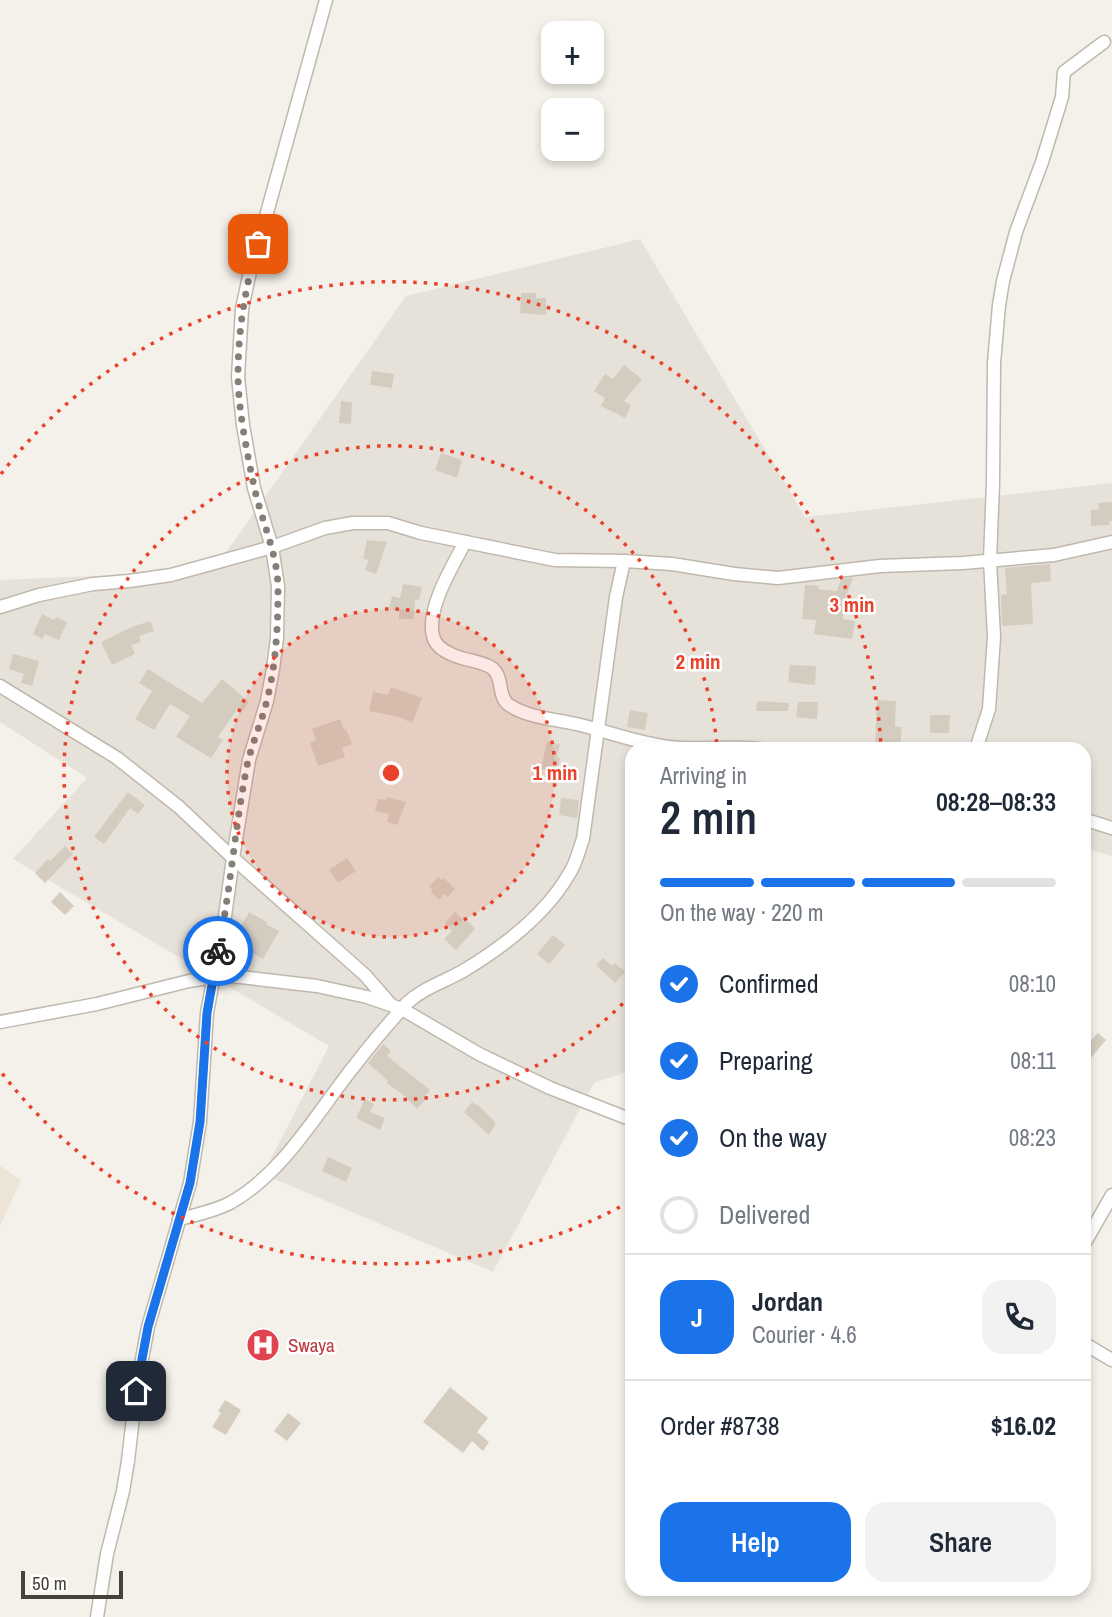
<!DOCTYPE html>
<html lang="en">
<head>
<meta charset="utf-8">
<style>
	:root { --surface:#fff; --page:#f2f2f3; --text:#1f2937; --muted:#747a83; --line:#e0e1e3; --accent:#1a73e8 }
	body { margin:0; font-family:"Archivo Narrow",sans-serif; background:var(--page); color:var(--text); height:100vh; display:flex; flex-direction:column; font-size:26px; white-space:nowrap }
	* { box-sizing:border-box; margin:0 }
	p { font-size:23px; color:var(--muted) }
	.icon { flex:none; width:38px; height:38px; fill:none; stroke:currentColor; stroke-width:2; stroke-linecap:round; stroke-linejoin:round }
	.map { position:relative; flex:1; overflow:hidden }
	.details { position:absolute; left:625px; top:742px; width:466px; height:854px; display:flex; flex-direction:column; background:var(--surface); border-radius:21px; box-shadow:0 4px 10px #0003 }
	.details>* { flex:none }
	.controls { position:absolute; left:541px; top:21px; display:grid; gap:14px }
	.controls a { display:grid; place-items:center; width:63px; height:63px; border-radius:14px; background:var(--surface); box-shadow:0 4px 10px #0003; font-size:35px }
	.scale { position:absolute; left:21px; bottom:18px; width:102px; box-sizing:border-box; padding-left:7px; border:4px solid #474139; border-top:0; font-size:19px; line-height:24px; white-space:nowrap; color:#474139; -webkit-text-stroke:5px #fff; paint-order:stroke }
	.pin { position:absolute; display:grid; place-items:center; width:60px; height:60px; color:#fff; margin:-30px; border-radius:14px; box-shadow:0 4px 10px #0006 }
	.courier { position:absolute; display:grid; place-items:center; width:70px; height:70px; margin:-35px; border:5px solid #1a73e8; border-radius:50%; background:#fff; color:#222; box-shadow:0 2px 9px #0007 }
	.summary em { font-style:normal; font-weight:600 }
	.summary div { display:flex; flex-direction:column-reverse }
	.summary { display:flex; align-items:center; justify-content:space-between; height:119px; padding:0 35px }
	h1 { font-size:46px; font-weight:600; line-height:52px }
	.bar { display:grid; grid-template-columns:repeat(4,1fr); gap:10px 7px; align-content:center; height:84px; padding:0 35px }
	.bar i { height:9px; border-radius:5px; background:var(--line) }
	.bar .current { background:var(--accent) }
	.bar p { grid-column:span 4 }
	.line { display:flex; align-items:center; gap:18px; padding:0 35px; border-top:2px solid var(--line) }
	.line div { flex:1 }
	.round { display:grid; place-items:center; flex:none; width:74px; height:74px; border-radius:21px; background:var(--page) }
	ol { padding:0 35px; list-style:none }
	li { display:flex; align-items:center; gap:21px; height:77px }
	li p { margin-inline-start:auto }
	li .icon { padding:7px; border-radius:50%; background:var(--accent); color:#fff; stroke-width:4 }
	li:last-child { color:var(--muted) }
	li i { width:38px; height:38px; border:4px solid var(--line); border-radius:50% }
	.cta { display:flex; gap:14px; margin-top:auto; padding:14px 35px }
	.cta a { flex:1; height:80px; border-radius:21px; background:var(--accent); color:#fff; font-size:28px; font-weight:600; line-height:80px; text-align:center }
	.cta a+a { background:var(--page); color:var(--text) }
	.map>svg:first-child { display:block }
</style>
</head>
<body>
<div class="map">
<svg width="1112" height="1617" viewBox="0 0 1112 1617">
	<rect width="100%" height="100%" fill="#f4f1ea"/>
	<polygon fill="#e7e2d9" points="640,239 805,517 1112,483 1112,856 1083,848 1083,749 632,749 632,1070 594,1083 493,1272 263,1174 329,1046 13,859 87,778 0,722 0,580 213,571 406,296"/>
	<polygon fill="#ece5d5" points="0,1166 21,1180 0,1226"/>
	<polygon fill="#f3e1df" points="257,1327 281,1348 268,1363 245,1342"/>
	<g fill="#d5ccc0">
		<polygon points="521,293 536,293 536,298 546,298 546,315 520,313"/>
		<polygon points="624,365 642,379 624,401 631,405 625,418 601,406 605,398 594,391 605,374 613,379"/>
		<polygon points="372,371 394,374 392,388 370,385"/>
		<polygon points="341,401 352,402 351,424 339,423"/>
		<polygon points="441,453 462,460 457,478 435,470"/>
		<polygon points="1112,502 1112,521 1109,521 1109,525 1091,526 1091,510 1099,510 1098,503"/>
		<polygon points="367,540 387,542 376,574 365,570 369,560 363,559"/>
		<polygon points="1050,564 1051,581 1031,583 1033,624 1002,626 1001,595 1007,594 1005,568"/>
		<polygon points="853,578 846,596 843,619 855,621 852,639 814,634 816,620 802,619 805,585 819,586 818,589 837,591 841,579"/>
		<polygon points="403,584 422,587 419,600 415,599 414,619 399,619 399,611 389,609 392,596 400,598"/>
		<polygon points="42,614 54,620 56,617 67,622 59,640 45,634 42,639 33,634"/>
		<polygon points="150,621 154,631 139,636 141,642 131,645 135,654 112,665 101,642 132,627"/>
		<polygon points="13,654 39,661 32,686 21,683 24,674 9,669"/>
		<polygon points="790,665 816,666 815,685 788,682"/>
		<polygon points="148,669 202,703 222,679 249,702 242,711 238,708 218,737 223,740 211,758 176,737 190,716 170,704 154,730 135,719 152,691 139,683"/>
		<polygon points="391,687 422,698 412,723 399,717 369,711 373,692 388,695"/>
		<polygon points="877,700 896,701 895,726 902,727 900,749 875,749"/>
		<polygon points="757,701 789,703 788,711 756,711"/>
		<polygon points="798,702 818,702 817,719 796,717"/>
		<polygon points="630,710 648,713 645,730 627,727"/>
		<polygon points="930,715 950,715 949,733 930,733"/>
		<polygon points="340,719 344,730 346,729 352,744 342,748 345,757 318,766 310,743 316,740 312,729"/>
		<polygon points="547,742 560,744 557,757 560,758 557,772 541,769"/>
		<polygon points="128,792 145,805 138,814 130,808 104,844 94,837"/>
		<polygon points="386,797 406,802 397,825 387,822 389,814 375,811 378,799 386,800"/>
		<polygon points="561,798 579,800 577,818 559,815"/>
		<polygon points="65,846 73,854 45,883 35,873 48,859 50,861"/>
		<polygon points="347,858 356,871 338,883 329,870"/>
		<polygon points="438,877 442,880 444,878 455,889 448,897 444,894 439,900 431,892 433,890 429,887"/>
		<polygon points="60,892 74,906 65,915 51,902"/>
		<polygon points="249,912 267,922 266,924 279,931 263,959 232,942"/>
		<polygon points="455,912 464,921 466,919 475,929 456,950 444,939 452,931 445,923"/>
		<polygon points="553,935 565,945 549,964 537,954"/>
		<polygon points="603,958 612,966 615,963 625,972 615,983 596,965"/>
		<polygon points="1083,1033 1091,1040 1098,1033 1106,1040 1090,1059 1083,1055"/>
		<polygon points="383,1044 391,1051 387,1056 430,1090 424,1097 426,1099 417,1109 406,1098 406,1097 387,1083 388,1081 368,1063"/>
		<polygon points="365,1099 374,1104 370,1112 385,1118 380,1130 356,1118"/>
		<polygon points="472,1102 476,1105 477,1104 496,1123 489,1135 464,1112"/>
		<polygon points="328,1157 352,1168 346,1182 322,1171"/>
		<polygon points="450,1387 488,1418 477,1432 489,1442 483,1451 472,1441 463,1453 423,1422"/>
		<polygon points="225,1400 241,1410 226,1435 212,1427 221,1413 218,1411"/>
		<polygon points="288,1413 301,1423 287,1441 274,1431"/>
	</g>
	<g fill="none" stroke-linecap="round" stroke-linejoin="round">
		<defs>
			<g id="minor">
				<path d="M465,542C453,566 426,608 433,636C435,645 444,651 451,654C464,661 480,660 492,668C504,677 497,697 509,705C529,718 554,719 576,724C607,731 637,743 669,747C699,751 729,745 760,749"/>
				<polyline points="0,607 39,595 93,584 129,581 171,575 272,547 325,528 353,523 388,523 421,533 555,560 624,561 672,564 734,574 778,578 880,566 963,563 1054,555 1112,542"/>
				<polyline points="0,686 117,758 179,807 233,858 365,975 391,1005"/>
				<polyline points="976,749 989,709 994,637 990,560 993,483 994,363 999,305 1003,281 1016,232 1042,162 1062,97 1064,72 1104,42"/>
				<polyline points="1083,819 1112,828"/>
				<polyline points="0,1022 97,1004 189,981 213,977 232,976 317,986 367,997 402,1009 479,1054 550,1088 632,1120"/>
				<path d="M179,1219C197,1215 214,1211 230,1203C285,1172 317,1112 355,1065C371,1044 389,1023 407,1003C423,988 444,982 463,971C503,947 545,916 569,874C576,864 579,850 583,839L616,597L624,561"/>
				<polyline points="1083,1246 1112,1195"/>
				<polyline points="1083,1343 1112,1360"/>
				<polyline points="97,1617 107,1554 123,1491 128,1461 136,1391 148,1327 190,1183 200,1122 207,1013 225,916 233,858 249,760 267,701 273,669 277,638 278,586 272,547 254,488 243,425 238,377 242,309 252,262 263,227 326,0"/>
			</g>
		</defs>
		<use href="#minor" stroke="#bfb8ad" stroke-width="15"/>
		<use href="#minor" stroke="#fff" stroke-width="12"/>
	</g>
	<g fill="none" stroke-linecap="round" stroke-linejoin="round">
		<path stroke="#847f77" stroke-width="7" stroke-dasharray="0 12.6" d="M218,951C231,888 235,824 248,761C253,741 262,721 267,700C276,664 278,626 278,589C278,554 261,520 254,486C247,453 238,408 238,375C238,331 245,287 258,244"/>
		<polyline stroke="#1a73e8" stroke-width="9" points="136,1391 148,1327 190,1183 200,1122 207,1013 218,951"/>
	</g>
	<circle cx="391" cy="773" r="164" fill="#ea412b" fill-opacity=".12"/>
	<g fill="none" stroke="#ea412b" stroke-width="3.5" stroke-dasharray="3.5 7">
		<circle cx="391" cy="773" r="164"/>
		<path d="M630 996A327 327 0 1 1 717 747"/>
		<path d="M629 1202A491 491 0 0 1 1 1072M1 474A491 491 0 0 1 881 747"/>
	</g>
	<defs>
		<symbol id="hospital-disc" viewBox="-11 -11 22 22"><circle r="9.5" fill="#e0444e" stroke="#fff"/><path d="M-5-5h3v3.5h4V-5h3V5h-3V1.5h-4V5h-3Z" fill="#fff"/></symbol>
	</defs>
	<g fill-rule="evenodd">
		<use href="#hospital-disc" x="244" y="1326" width="38" height="38"/>
	</g>
	<g text-anchor="middle" stroke-width="5" stroke-linejoin="round" paint-order="stroke">
		<g font-size="19" fill="#be3a42" stroke="#fff" text-anchor="start">
			<text x="288" y="1352">Swaya</text>
		</g>
	</g>
	<circle cx="391" cy="773" r="10" fill="#ea412b" stroke="#fff" stroke-width="3.5"/>
	<g font-size="21" text-anchor="middle" font-weight="bold" fill="#ea412b" stroke="#fff" stroke-width="5" stroke-linejoin="round" paint-order="stroke">
		<text x="852" y="612">3 min</text>
		<text x="698" y="669">2 min</text>
		<text x="555" y="780">1 min</text>
	</g>
</svg>
<div class="controls">
<a>+</a>
<a>−</a>
</div>
<div class="scale">50 m</div>
<div class="pin" style="left:258px;top:244px;background:#ea580c"><svg class="icon" aria-label="bag" viewBox="0 0 24 24"><path d="M5 8h14l-1 12H6zM9 8a3 3 0 0 1 6 0"/></svg></div>
<div class="pin" style="left:136px;top:1391px;background:#1f2937"><svg class="icon" aria-label="home" viewBox="0 0 24 24"><path d="M3 11l9-7 9 7M6 9v11h12V9"/></svg></div>
<div class="courier" style="left:218px;top:951px"><svg class="icon" aria-label="bike" viewBox="0 0 24 24"><circle cx="6" cy="16" r="4"/><circle cx="18" cy="16" r="4"/><path d="M6 16l4-8h5l3 8M10 8l3 8H6M13 5h3"/></svg></div>
<section class="details">
<div class="summary"><div><h1>2 min</h1><p>Arriving in</p></div><em>08:28–08:33</em></div>
<div class="bar"><i class="current"></i><i class="current"></i><i class="current"></i><i></i><p>On the way · 220 m</p></div>
<ol>
<li><svg class="icon" aria-label="check" viewBox="0 0 24 24"><path d="M5 12l5 5 9-10"/></svg>Confirmed<p>08:10</p></li>
<li><svg class="icon" aria-label="check" viewBox="0 0 24 24"><path d="M5 12l5 5 9-10"/></svg>Preparing<p>08:11</p></li>
<li><svg class="icon" aria-label="check" viewBox="0 0 24 24"><path d="M5 12l5 5 9-10"/></svg>On the way<p>08:23</p></li>
<li><i></i>Delivered</li>
</ol>
<div class="line" style="height:126px"><b class="round" style="background:var(--accent);color:#fff">J</b><div><b>Jordan</b><p>Courier · 4.6</p></div><a class="round"><svg class="icon" aria-label="phone" viewBox="0 0 24 24"><path d="M5 4h4l2 5-3 2q2 4 5 5l2-3 5 2v4C11 20 4 13 5 4z"/></svg></a></div>
<div class="line" style="height:91px"><div>Order #8738</div><b>$16.02</b></div>
<div class="cta"><a>Help</a><a>Share</a></div>
</section>
</div>
</body>
</html>
